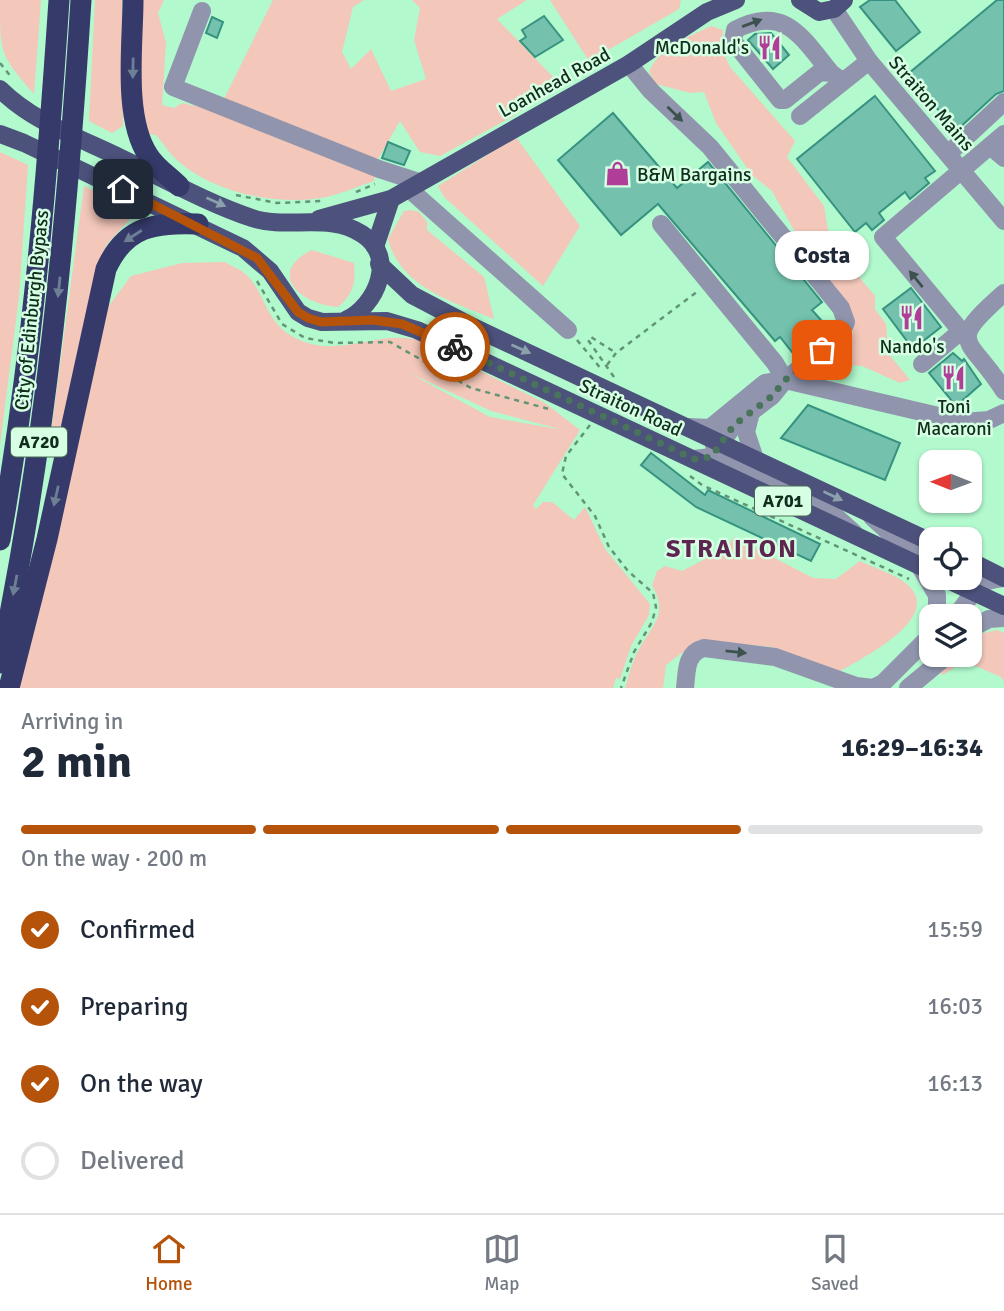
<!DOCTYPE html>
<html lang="en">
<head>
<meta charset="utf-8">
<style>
	:root { --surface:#fff; --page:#f6f6f7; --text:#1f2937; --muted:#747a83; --line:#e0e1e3; --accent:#b45309 }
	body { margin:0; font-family:Signika,sans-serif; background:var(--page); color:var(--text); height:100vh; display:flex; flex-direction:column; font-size:26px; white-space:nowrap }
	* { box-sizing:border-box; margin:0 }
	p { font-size:23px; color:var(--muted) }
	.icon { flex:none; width:38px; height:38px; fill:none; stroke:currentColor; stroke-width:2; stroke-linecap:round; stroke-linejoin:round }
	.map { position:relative; height:688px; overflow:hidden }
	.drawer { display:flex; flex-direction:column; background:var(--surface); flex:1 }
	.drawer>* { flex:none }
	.needle { width:46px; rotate:271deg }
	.tools { position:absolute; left:919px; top:450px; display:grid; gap:14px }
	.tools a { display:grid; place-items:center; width:63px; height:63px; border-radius:14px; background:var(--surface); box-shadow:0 2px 5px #0004; font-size:35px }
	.pin { position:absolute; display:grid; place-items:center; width:60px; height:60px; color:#fff; margin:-30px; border-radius:14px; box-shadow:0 4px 10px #0006 }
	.courier { position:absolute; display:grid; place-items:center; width:70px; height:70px; margin:-35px; border:5px solid #b45309; border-radius:50%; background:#fff; color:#222; box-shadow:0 2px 9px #0007 }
	.bubble { position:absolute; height:49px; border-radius:21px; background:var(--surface); box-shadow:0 2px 5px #0004; font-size:23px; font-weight:700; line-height:49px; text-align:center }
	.overview em { font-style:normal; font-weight:700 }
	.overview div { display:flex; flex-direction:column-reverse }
	.overview { display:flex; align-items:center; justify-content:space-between; height:119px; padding:0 21px }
	h1 { font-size:46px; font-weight:700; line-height:52px }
	.bar { display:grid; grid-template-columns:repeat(4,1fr); gap:10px 7px; align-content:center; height:84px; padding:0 21px }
	.bar i { height:9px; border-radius:5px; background:var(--line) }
	.bar .selected { background:var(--accent) }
	.bar p { grid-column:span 4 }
	ol { padding:0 21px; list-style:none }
	li { display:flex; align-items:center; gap:21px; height:77px }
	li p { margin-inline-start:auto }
	li .icon { padding:7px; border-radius:50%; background:var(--accent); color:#fff; stroke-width:4 }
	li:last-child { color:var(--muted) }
	li i { width:38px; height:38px; border:4px solid var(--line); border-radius:50% }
	.dock { display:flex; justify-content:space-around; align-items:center; height:98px; border-top:2px solid var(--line); background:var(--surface); font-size:19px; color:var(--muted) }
	.dock a { display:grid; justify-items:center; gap:4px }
	.dock .selected { color:var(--accent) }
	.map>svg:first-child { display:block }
</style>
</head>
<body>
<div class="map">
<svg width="1004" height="688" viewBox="0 0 1004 688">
	<rect width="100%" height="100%" fill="#b2f9ce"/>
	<g fill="#f3c7ba" fill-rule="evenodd">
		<path d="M0,0H41L34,94C0,54 0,55 0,0Z"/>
		<polygon points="95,0 122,0 123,126 112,133 89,121"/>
		<path d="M138,0H164L158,13L166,43L162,105L174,108L182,103L218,111L273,0H364L353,7L342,52L351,69L371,49L391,91L426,79L414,40L420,8L412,0H527L497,19L559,83L512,117L440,156L420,152L400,121L378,159L374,181C359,186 343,193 327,197C279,206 214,194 177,160C169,153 163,143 156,135L148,134L140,96Z"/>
		<polygon points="550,0 681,0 679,9 589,61"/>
		<path d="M711,26L723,30L722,49L730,67L795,141L787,157L824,206L830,242L875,296V309L886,324L888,353L910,380L900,383L862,366L842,365L836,353L838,344L852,339L853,323L794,241V230L772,191L752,175L716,123L704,92L690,93L656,84L649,72C658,48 689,37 711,26Z"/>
		<polygon points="516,137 580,226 543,286 444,197 438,186"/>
		<polygon points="0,152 28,165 19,297 0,445"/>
		<polygon points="84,186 130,209 131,218 107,244 97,266 57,457 48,455"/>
		<path d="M411,210L419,212L427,222V230L484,277L494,319C453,302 400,287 388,239L404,211Z"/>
		<path d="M312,250L354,263C356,283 353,294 338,307C301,305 265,273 312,250Z"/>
		<path d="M225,262C231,266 239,268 244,273C268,292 262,325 302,341C341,357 379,330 418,340L545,403L580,430L533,505L536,509L543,502H552L574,520L585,507L605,549L650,604L649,615L631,646L620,679L616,678L613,688H19L108,307L131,276L182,263ZM409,373L491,411L563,430L490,417Z"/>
		<path d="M734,537L813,578L836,579L860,561C874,568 892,573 904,582C950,616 860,659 837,673L771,647L699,640L666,665L663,688H625C629,676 632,662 638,651C652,625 669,615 652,585L657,571L665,566L682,571L711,556L720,557Z"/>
		<polygon points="997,630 1004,633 1004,682 1001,677 964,661 943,675 940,671 954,655 970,654 970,636"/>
	</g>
	<g fill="#74c1ae" stroke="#379380" stroke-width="2">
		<polygon points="870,0 895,0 920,32 896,51 860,7"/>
		<polygon points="997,0 1004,0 1004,91 996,94 956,131 908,74"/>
		<polygon points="544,16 563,40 535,57 520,41 526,37 522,30"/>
		<polygon points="212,17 223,22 217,38 206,33"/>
		<polygon points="771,33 789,55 773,69 748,40 755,34"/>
		<polygon points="875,96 935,171 925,178 929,183 910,199 905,192 879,213 884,220 872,230 866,223 855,232 797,159"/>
		<polygon points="613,113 677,188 708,162 822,302 812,310 829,329 796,357 780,337 775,341 658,204 621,235 558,160"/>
		<polygon points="388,142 410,151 404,165 382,158"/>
		<polygon points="911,288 941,327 913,349 883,309"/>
		<polygon points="953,353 962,361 964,359 981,384 956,406 929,373"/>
		<polygon points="808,405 900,443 885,480 781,438"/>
		<polygon points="651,453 705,495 708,490 820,544 811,561 696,507 641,465"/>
	</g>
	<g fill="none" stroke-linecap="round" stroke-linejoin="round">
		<g stroke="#629476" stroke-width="2.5" stroke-dasharray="5 5" stroke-linecap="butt">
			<polyline points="0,63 12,78"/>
			<polyline points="356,192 375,184"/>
			<polyline points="236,195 277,203 322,201"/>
			<polyline points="257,281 282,324 305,338 335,343 390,342 471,388 549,409"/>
			<polyline points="577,340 602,370"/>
			<polyline points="607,365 616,353 698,291"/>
			<polyline points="614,377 588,340 591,337 616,353"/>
			<polyline points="590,425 566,456 562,474 595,516 609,547 628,571 653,593 656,607 652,622 634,652 621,688"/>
			<polyline points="690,476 702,485 909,579"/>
		</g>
		<g stroke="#9095ad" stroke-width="18">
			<polyline points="834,9 869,61 1004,221"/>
			<polyline points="202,11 173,87 379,169 419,182"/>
			<polyline points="629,64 651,91 710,147 841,308 846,322 840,336 785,380 772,396 734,425 711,457 694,459"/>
			<path d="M831,73L820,72L785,100H780L733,41L735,30C784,4 801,36 831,73L839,79H846"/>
			<polyline points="800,116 869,61"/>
			<polyline points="990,146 1004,158"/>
			<polyline points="949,153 1004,102"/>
			<polyline points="408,188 568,330"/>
			<polyline points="661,224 775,363 785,380"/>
			<path d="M1004,293C944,346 969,335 1004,391"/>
			<polyline points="961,331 883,237 1004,134"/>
			<polyline points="922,364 961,331 967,333"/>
			<polyline points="751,412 746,432 755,459"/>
			<polyline points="688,427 710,428 765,383 785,380 964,422 989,420 1004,413"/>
			<polyline points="714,444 716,458 721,462 832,513 854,533"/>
			<polyline points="872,517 892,535 931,553"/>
			<polyline points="919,565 937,595 937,616"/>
			<path d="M954,616C977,597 966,582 1004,578"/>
			<polyline points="970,629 989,619 1004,618"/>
			<path d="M685,688C687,672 685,653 704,648L775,657L856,686L873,688"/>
			<polyline points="873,688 883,683 931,635"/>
			<polyline points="908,688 949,654"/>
		</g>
		<g stroke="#4c527c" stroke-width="18">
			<polyline points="800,0 819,12 834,9 844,0"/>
			<path d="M0,89C33,122 80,138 121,158C163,178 207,203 252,218C287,230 329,212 362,234C398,257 376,306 346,320"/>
			<polyline points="0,134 24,143 243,248 270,271 298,312 308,318 322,322 387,321 417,330 931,571"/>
			<polyline points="319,219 391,199 629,64 707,12 736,0"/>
			<polyline points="375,247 391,199"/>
			<polyline points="379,264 412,295 473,327 931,542"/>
			<polyline points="970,561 1004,578"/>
			<polyline points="944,578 1004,606"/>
		</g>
		<g stroke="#353a6a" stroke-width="21">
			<path d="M133,0C133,44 123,117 148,155C155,167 169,176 179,186"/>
			<path d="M0,540C32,361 47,181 59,0"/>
			<path d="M0,663C46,445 67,223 81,0"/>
			<path d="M9,688L47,539L106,269C126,225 154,223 198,224"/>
		</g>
	</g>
	<defs><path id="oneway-solid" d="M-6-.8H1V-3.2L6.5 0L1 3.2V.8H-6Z" transform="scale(1.75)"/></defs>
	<g fill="#3d514f">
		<use href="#oneway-solid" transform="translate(752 23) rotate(-20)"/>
		<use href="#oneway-solid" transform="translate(675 114) rotate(44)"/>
		<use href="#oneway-solid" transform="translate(916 279) rotate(-129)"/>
		<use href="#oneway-solid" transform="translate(736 652) rotate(6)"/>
	</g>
	<g fill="#6d7f95">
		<use href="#oneway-solid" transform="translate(133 68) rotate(91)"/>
		<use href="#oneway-solid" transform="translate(133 236) rotate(147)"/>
		<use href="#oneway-solid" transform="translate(59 287) rotate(96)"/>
		<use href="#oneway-solid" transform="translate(56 496) rotate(103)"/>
		<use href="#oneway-solid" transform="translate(15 585) rotate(101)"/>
	</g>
	<g fill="#8aa0ab">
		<use href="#oneway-solid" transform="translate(216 202) rotate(24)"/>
		<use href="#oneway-solid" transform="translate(521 349) rotate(24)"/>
		<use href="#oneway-solid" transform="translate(833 496) rotate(25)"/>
	</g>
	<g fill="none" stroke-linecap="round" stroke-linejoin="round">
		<polyline stroke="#49745b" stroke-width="7" stroke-dasharray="0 12.6" points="455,347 694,459 711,457 734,425 772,396 785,380 822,350"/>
		<polyline stroke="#b45309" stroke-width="9" points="123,189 257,258 298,312 308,318 321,322 373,320 402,324 455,347"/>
	</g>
	<defs>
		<symbol id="restaurant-bare" viewBox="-9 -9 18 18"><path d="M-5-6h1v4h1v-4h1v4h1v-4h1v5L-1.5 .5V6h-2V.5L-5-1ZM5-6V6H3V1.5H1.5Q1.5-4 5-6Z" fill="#b03e98" stroke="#d6ffe4" stroke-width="2.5" paint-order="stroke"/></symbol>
		<symbol id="shop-bare" viewBox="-9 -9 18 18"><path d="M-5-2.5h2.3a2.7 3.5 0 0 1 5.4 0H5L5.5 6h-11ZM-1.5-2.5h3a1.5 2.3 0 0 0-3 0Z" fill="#b03e98" stroke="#d6ffe4" stroke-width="2.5" paint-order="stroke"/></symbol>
	</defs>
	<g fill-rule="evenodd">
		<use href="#restaurant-bare" x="752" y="30" width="35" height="35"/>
		<use href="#shop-bare" x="600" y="156" width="35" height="35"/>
		<use href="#restaurant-bare" x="894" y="300" width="35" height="35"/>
		<use href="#restaurant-bare" x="936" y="360" width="35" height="35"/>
	</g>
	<g text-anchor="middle" stroke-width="5" stroke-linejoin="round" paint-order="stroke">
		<g fill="#d6ffe4" stroke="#4b6c59" stroke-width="2">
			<rect x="11" y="427.5" width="56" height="29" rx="5"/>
			<rect x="755" y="486.5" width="56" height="29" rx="5"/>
		</g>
		<g font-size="18" font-weight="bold" fill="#102d1d">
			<text x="39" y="448">A720</text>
			<text x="783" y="507">A701</text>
		</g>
		<g font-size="19" fill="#102d1d" stroke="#d6ffe4">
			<text x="749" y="54" text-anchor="end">McDonald's</text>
			<text x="637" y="181" text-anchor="start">B&amp;M Bargains</text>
			<text x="912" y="353">Nando's</text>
			<text x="954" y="413">Toni<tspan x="954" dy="22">Macaroni</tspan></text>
		</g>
		<g font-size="19" fill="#102d1d" stroke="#d6ffe4">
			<text transform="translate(554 82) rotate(-29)" y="7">Loanhead Road</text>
			<text transform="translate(932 103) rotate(49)" y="7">Straiton Mains</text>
			<text transform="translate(31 310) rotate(-84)" y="7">City of Edinburgh Bypass</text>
			<text transform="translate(631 407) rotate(25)" y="7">Straiton Road</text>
		</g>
		<g font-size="26" font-weight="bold" letter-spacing="2" fill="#5d2550" stroke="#d6ffe4">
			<text x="732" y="557">STRAITON</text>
		</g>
	</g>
</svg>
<div class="tools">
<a><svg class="needle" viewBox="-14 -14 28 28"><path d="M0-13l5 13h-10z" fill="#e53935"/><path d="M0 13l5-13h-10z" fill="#747a83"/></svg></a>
<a><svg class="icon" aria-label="locate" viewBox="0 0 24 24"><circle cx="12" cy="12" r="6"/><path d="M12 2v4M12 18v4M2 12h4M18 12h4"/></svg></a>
<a><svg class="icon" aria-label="layers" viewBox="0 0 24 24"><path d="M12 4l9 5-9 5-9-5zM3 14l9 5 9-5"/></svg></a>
</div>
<div class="pin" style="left:822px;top:350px;background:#ea580c"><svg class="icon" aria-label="bag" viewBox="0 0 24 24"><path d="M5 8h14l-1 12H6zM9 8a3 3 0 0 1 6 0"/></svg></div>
<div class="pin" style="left:123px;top:189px;background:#1f2937"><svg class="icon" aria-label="home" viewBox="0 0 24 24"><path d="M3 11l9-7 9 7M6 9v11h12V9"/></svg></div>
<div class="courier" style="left:455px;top:347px"><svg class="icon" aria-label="bike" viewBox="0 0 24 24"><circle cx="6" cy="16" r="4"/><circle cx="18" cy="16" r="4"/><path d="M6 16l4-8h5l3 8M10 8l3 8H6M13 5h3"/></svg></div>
<div class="bubble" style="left:775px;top:231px;width:94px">Costa</div>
</div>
<section class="drawer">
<div class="overview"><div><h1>2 min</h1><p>Arriving in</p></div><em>16:29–16:34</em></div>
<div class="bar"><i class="selected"></i><i class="selected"></i><i class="selected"></i><i></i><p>On the way · 200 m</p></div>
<ol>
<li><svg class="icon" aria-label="check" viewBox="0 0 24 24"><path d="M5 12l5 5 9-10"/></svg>Confirmed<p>15:59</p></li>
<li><svg class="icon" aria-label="check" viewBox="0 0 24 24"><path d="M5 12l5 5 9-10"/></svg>Preparing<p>16:03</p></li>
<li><svg class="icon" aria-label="check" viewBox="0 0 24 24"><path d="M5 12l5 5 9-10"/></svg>On the way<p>16:13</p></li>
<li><i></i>Delivered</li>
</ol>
</section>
<nav class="dock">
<a class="selected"><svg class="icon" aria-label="home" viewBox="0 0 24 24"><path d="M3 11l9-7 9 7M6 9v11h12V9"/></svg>Home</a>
<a><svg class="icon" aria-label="map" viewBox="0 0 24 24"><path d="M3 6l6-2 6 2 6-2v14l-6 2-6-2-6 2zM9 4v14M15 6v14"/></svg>Map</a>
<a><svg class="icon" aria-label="saved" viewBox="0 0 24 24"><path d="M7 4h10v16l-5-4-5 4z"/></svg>Saved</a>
</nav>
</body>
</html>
